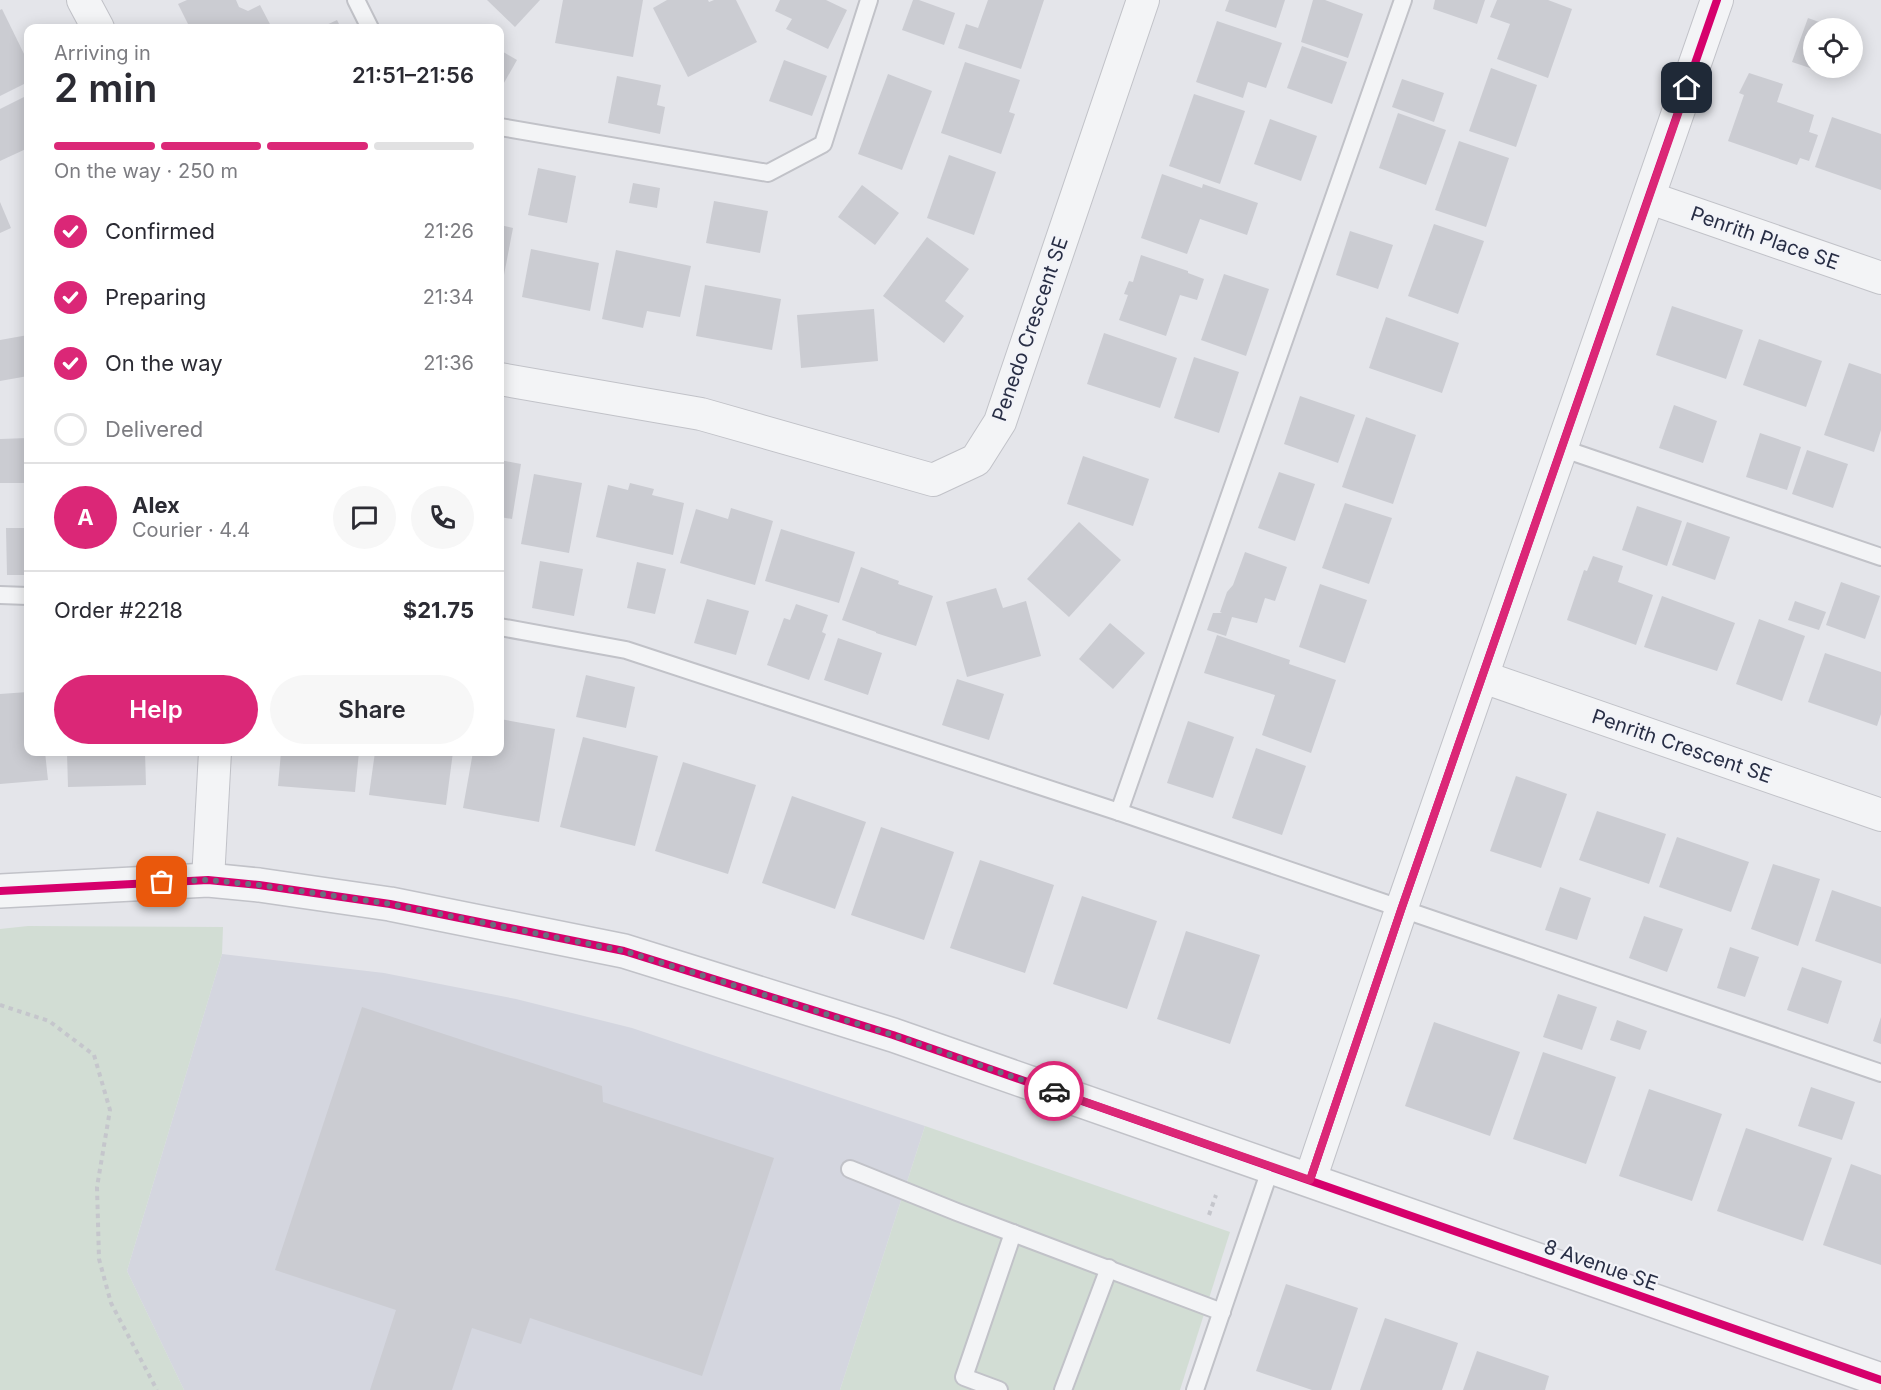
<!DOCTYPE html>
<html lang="en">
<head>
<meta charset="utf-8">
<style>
	:root { --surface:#fff; --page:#f7f7f7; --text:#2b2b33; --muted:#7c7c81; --line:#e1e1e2; --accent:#db2777 }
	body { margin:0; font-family:Inter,sans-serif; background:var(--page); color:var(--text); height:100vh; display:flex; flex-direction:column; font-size:22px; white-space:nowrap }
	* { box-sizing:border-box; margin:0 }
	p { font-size:20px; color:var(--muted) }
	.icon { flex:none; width:33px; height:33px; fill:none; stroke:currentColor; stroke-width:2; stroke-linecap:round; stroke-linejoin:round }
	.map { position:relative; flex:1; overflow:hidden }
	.side { position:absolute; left:24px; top:24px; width:480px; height:732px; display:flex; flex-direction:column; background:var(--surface); border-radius:12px; box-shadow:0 3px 15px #0003 }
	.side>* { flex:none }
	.tools { position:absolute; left:1803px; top:18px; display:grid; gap:12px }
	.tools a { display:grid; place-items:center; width:60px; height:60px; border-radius:50%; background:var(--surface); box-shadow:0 3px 15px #0003; font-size:30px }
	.pin { position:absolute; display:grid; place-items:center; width:51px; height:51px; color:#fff; margin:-26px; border-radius:12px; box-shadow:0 3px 9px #0006 }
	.courier { position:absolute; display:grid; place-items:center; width:60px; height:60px; margin:-30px; border:4px solid #db2777; border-radius:50%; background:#fff; color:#222; box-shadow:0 2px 8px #0007 }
	.headline em { font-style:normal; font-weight:600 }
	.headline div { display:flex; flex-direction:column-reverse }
	.headline { display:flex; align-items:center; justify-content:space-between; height:102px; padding:0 30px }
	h1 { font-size:39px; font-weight:600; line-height:45px }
	.bar { display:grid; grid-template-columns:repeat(4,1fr); gap:9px 6px; align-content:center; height:72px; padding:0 30px }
	.bar i { height:8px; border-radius:4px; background:var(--line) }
	.bar .active { background:var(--accent) }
	.bar p { grid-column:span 4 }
	.line { display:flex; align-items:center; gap:15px; padding:0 30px; border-top:2px solid var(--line) }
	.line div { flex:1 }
	.round { display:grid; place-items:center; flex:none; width:63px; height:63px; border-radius:32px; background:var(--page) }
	ol { padding:0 30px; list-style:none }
	li { display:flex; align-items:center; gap:18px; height:66px }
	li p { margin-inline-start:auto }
	li .icon { padding:6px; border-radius:50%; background:var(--accent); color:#fff; stroke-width:4 }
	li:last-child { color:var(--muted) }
	li i { width:33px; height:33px; border:3px solid var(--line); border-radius:50% }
	.cta { display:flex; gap:12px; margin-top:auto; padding:12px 30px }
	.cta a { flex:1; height:69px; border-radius:36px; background:var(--accent); color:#fff; font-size:24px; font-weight:600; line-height:69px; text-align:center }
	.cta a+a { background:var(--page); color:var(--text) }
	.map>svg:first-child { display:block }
</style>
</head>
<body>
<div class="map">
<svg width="1881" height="1390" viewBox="0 0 1881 1390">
	<rect width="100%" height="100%" fill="#e4e5ea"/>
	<polygon fill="#d4d6df" points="222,954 384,973 516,999 632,1028 925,1126 840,1390 184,1390 127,1271"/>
	<g fill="#d2ddd4">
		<polygon points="28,926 223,927 222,954 127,1271 184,1390 0,1390 0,929"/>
		<polygon points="925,1126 1230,1232 1180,1390 840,1390"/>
	</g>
	<g fill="#cbccd2">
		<polygon points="187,0 236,0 239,7 248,11 260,5 272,28 190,28 178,4"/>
		<polygon points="487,0 540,0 515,27"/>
		<polygon points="563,0 643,0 633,57 555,43"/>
		<polygon points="667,0 708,0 709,2 714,0 736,0 757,42 688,77 653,8"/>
		<polygon points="780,0 826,0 847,10 828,49 786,29 792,19 775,11"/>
		<polygon points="913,0 919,0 955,13 944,45 902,30"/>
		<polygon points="988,0 1044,0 1021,69 958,48 966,24 978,28"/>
		<polygon points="1229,0 1285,0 1276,28 1225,11"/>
		<polygon points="1313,0 1325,0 1363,14 1348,58 1301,42"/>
		<polygon points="1435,0 1485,0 1477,24 1433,9"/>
		<polygon points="1497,0 1548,0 1572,9 1548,78 1497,59 1510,24 1490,17"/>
		<polygon points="2,9 28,62 28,82 0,96 0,10"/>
		<polygon points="1808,18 1836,28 1814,28 1814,68 1837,68 1834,76 1792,62"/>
		<polygon points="337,20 341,28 320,28"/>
		<polygon points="1217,21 1282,43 1266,88 1248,82 1243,98 1196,82"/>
		<polygon points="1302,46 1347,62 1332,104 1287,88"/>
		<polygon points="500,50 517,60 500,90"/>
		<polygon points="784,60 827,76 812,116 769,101"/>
		<polygon points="965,62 1020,80 1009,112 1015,114 1001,154 941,133"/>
		<polygon points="1491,68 1537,85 1516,147 1469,131"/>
		<polygon points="1749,73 1783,84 1777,102 1814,115 1809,132 1818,135 1809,161 1800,158 1797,165 1728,141 1744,95 1739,93"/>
		<polygon points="888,74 932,91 902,170 858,154"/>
		<polygon points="617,76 661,85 657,105 665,107 660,134 608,123"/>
		<polygon points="1402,79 1444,93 1434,122 1392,107"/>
		<polygon points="1194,94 1245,111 1220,184 1169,166"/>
		<polygon points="28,95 28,148 0,161 0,109"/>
		<polygon points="1398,113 1446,130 1426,185 1379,168"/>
		<polygon points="1832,117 1881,134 1881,190 1815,167"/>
		<polygon points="1270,119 1317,136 1301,181 1254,164"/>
		<polygon points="1459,141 1509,158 1486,227 1435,210"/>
		<polygon points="949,155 996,172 974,235 927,218"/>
		<polygon points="538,168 576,176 567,223 528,215"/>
		<polygon points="1162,174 1202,188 1203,184 1258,203 1247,235 1200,219 1187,254 1141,238"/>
		<polygon points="633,183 660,188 657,208 629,203"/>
		<polygon points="862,185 899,213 875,245 838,217"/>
		<polygon points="714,201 768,211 760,253 706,243"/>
		<polygon points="0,202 11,228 0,233"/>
		<polygon points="1434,224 1484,241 1458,314 1408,296"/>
		<polygon points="500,225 513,228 504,275 500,274"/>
		<polygon points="1350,231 1393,245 1378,289 1336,275"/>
		<polygon points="927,237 969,269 945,301 964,316 944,343 883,296"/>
		<polygon points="531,249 599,263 590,311 522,297"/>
		<polygon points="616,250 691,266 680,317 647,311 643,328 602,319"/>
		<polygon points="1141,255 1188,271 1188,273 1204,279 1197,300 1180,295 1166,336 1119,320 1128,295 1124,294 1129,281 1133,282"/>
		<polygon points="1224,274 1269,289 1246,356 1201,340"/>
		<polygon points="705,285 781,299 772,350 696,336"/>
		<polygon points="1672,306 1743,330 1726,379 1656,355"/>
		<polygon points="874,309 878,361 801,368 797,315"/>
		<polygon points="1386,317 1459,343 1442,393 1369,368"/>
		<polygon points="1104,333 1177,358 1160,408 1087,384"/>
		<polygon points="28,335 28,376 0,381 0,340"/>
		<polygon points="1759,339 1822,361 1806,407 1743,385"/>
		<polygon points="1194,357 1239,372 1219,433 1174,418"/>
		<polygon points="1849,363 1881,374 1881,430 1874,452 1824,435"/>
		<polygon points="1300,396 1355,415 1338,463 1284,444"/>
		<polygon points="1674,405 1717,421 1703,463 1659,448"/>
		<polygon points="1366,417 1416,435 1393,504 1342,487"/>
		<polygon points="1760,433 1801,447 1787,490 1746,477"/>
		<polygon points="28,438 28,483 0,483 0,439"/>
		<polygon points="1807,450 1848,464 1833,508 1792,494"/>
		<polygon points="1083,456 1149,479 1133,526 1067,504"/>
		<polygon points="500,460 521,464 512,519 500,517"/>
		<polygon points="1279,472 1315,484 1295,541 1258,528"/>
		<polygon points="534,474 582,483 569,553 521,544"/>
		<polygon points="630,483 654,489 652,495 684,503 673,555 596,537 608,485 628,490"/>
		<polygon points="1345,503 1392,518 1369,584 1322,568"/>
		<polygon points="1637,506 1682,521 1667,566 1622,550"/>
		<polygon points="731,508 773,521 755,585 680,563 696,509 728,519"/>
		<polygon points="1079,522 1121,560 1069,617 1027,579"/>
		<polygon points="1687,522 1730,537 1715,580 1672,565"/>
		<polygon points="6,528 28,528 28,575 7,575"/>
		<polygon points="781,529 855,552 839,603 765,581"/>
		<polygon points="1245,552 1287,567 1275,601 1265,598 1257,623 1232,617 1226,636 1207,630 1213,613 1222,613 1220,612 1227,592 1233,585"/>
		<polygon points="1593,556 1623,566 1618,582 1653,595 1636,645 1567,620 1584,570 1587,571"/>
		<polygon points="540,561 583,569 574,616 532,608"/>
		<polygon points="637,562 666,569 655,614 627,608"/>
		<polygon points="861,567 899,581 898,584 933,596 916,646 876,633 876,632 842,620"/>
		<polygon points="1841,582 1880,596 1865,639 1826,625"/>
		<polygon points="1320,584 1367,600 1345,663 1299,647"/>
		<polygon points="996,588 1003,608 1026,601 1041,656 967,677 946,602"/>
		<polygon points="1662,596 1735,623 1717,671 1644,647"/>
		<polygon points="707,599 749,611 736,655 694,643"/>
		<polygon points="1795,601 1826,612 1819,630 1788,620"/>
		<polygon points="796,604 828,615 822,632 826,634 809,680 767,665 784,618 790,620"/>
		<polygon points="1759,619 1805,636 1782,701 1736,684"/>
		<polygon points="1110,623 1145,653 1113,689 1079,659"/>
		<polygon points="1217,635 1290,660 1289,664 1336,680 1311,753 1262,735 1275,695 1204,673"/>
		<polygon points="838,638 882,653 868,695 824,680"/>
		<polygon points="1825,653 1881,672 1881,714 1877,726 1808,702"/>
		<polygon points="586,675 635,687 626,728 576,717"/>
		<polygon points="957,679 1004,694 989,740 942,725"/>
		<polygon points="28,692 28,752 45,752 48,780 0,784 0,694"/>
		<polygon points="500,719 555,729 539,822 463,808 473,752 500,752"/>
		<polygon points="1188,721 1234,737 1213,798 1167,783"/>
		<polygon points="583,737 658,756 635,846 560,827"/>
		<polygon points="1256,748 1306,766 1282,835 1232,818"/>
		<polygon points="67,752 145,752 146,785 68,787"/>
		<polygon points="281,752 359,752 355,792 278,786"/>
		<polygon points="375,752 453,752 446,805 369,795"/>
		<polygon points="683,762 756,785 728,874 655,851"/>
		<polygon points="1516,776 1567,794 1541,868 1490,851"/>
		<polygon points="792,796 866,822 835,909 762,883"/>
		<polygon points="1597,811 1666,834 1649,884 1579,860"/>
		<polygon points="881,827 954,852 924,940 851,915"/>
		<polygon points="1677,837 1749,862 1731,912 1659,887"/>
		<polygon points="980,860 1054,885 1025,973 950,948"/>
		<polygon points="1773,864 1820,879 1798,946 1751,929"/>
		<polygon points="1560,887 1591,898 1577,940 1545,930"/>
		<polygon points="1832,890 1881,907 1881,964 1815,941"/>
		<polygon points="1082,896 1157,921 1127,1009 1053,984"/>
		<polygon points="1644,916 1683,929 1667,972 1629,958"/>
		<polygon points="1186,931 1260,955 1230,1044 1157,1019"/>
		<polygon points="1730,947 1759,957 1745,997 1717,988"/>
		<polygon points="1802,967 1842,981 1828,1024 1787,1010"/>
		<polygon points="1558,994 1597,1007 1582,1050 1543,1037"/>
		<polygon points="362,1007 602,1086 603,1102 774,1158 702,1376 530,1318 521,1344 472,1328 452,1390 370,1390 396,1310 275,1270"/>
		<polygon points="1881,1017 1881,1044 1873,1041"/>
		<polygon points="1617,1020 1647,1031 1640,1050 1610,1040"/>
		<polygon points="1434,1022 1520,1052 1490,1136 1405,1106"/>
		<polygon points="1543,1052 1616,1077 1586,1164 1513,1139"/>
		<polygon points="1811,1087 1855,1102 1842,1140 1798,1126"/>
		<polygon points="1649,1089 1722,1114 1692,1201 1619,1176"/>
		<polygon points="1746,1128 1832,1158 1803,1241 1717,1211"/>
		<polygon points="1851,1164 1881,1175 1881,1265 1823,1245"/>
		<polygon points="1286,1284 1358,1308 1331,1390 1312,1390 1256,1371"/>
		<polygon points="1385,1318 1458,1343 1442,1390 1360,1390"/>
		<polygon points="1477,1351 1549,1376 1545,1390 1463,1390"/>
	</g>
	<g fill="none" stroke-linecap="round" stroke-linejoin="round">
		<defs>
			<g id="service">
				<polyline points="356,0 370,28"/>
				<polyline points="500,127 768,173 823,144 869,0"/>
				<polyline points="1561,448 1881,557"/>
				<polyline points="0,595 28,596"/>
				<polyline points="500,627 626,650 1119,812 1881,1073"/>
				<polyline points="1119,812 1403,0"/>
				<polyline points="850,1169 957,1212 1222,1312"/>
				<polyline points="999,1390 964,1377 1013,1233"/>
				<polyline points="1063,1390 1109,1268"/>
				<polyline points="1195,1390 1271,1167"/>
			</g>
			<g id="minor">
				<polyline points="83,0 98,28"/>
				<polyline points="1650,198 1881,278"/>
				<polyline points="500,379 701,414 933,480 976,460 1000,422 1143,0"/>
				<polyline points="1483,677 1881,815"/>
				<polyline points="208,880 215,752"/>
				<polyline points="1310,1180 1401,910 1717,0"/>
			</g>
			<polyline id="tertiary" points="0,891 208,880 259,885 390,904 624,951 893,1035 1881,1380"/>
		</defs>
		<use href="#service" stroke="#c1c2c8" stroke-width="20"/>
		<use href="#minor" stroke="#c1c2c8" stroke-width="34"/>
		<use href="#tertiary" stroke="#c1c2c8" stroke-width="36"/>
		<g stroke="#c5c6cc" stroke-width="4" stroke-dasharray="4.5 4.5" stroke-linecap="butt">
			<polyline points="0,1005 49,1021 94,1055 110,1110 97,1187 99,1259 111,1303 157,1390"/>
			<polyline points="1209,1215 1216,1195"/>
		</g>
		<use href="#service" stroke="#f3f4f6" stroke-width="16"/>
		<use href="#minor" stroke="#f3f4f6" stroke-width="32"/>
		<use href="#tertiary" stroke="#f3f4f6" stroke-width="33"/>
		<defs>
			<g id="cycleway">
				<polyline points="0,891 208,880 259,885 390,904 624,951 893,1035 1881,1380"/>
				<polyline points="1310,1180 1401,910 1717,0"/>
			</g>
		</defs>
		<use href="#cycleway" stroke="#f2f3f8" stroke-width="11"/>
		<use href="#cycleway" stroke="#d6006c" stroke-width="8"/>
	</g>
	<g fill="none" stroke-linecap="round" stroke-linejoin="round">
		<polyline stroke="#6a6e7f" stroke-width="6" stroke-dasharray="0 10.8" points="162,882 208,880 259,885 390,904 624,951 893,1035 1054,1091"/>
		<polyline stroke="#db2777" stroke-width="8" points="1054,1091 1310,1180 1401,910 1687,88"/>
	</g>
	<g text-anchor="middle" stroke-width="4.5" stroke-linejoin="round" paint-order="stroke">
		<g font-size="20" fill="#282e45" stroke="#f2f3f8">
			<text transform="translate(1765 238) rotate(19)" y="7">Penrith Place SE</text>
			<text transform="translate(1030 329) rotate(-71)" y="7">Penedo Crescent SE</text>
			<text transform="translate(1682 746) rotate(19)" y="7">Penrith Crescent SE</text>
			<text transform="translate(1601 1265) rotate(19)" y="7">8 Avenue SE</text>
		</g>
	</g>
</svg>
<div class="tools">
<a><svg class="icon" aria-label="locate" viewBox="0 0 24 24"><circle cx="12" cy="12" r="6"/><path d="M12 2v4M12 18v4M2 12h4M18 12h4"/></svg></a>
</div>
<div class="pin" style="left:162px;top:882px;background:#ea580c"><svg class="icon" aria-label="bag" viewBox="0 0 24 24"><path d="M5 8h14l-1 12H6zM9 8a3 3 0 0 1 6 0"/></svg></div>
<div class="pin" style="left:1687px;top:88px;background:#1f2937"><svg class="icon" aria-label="home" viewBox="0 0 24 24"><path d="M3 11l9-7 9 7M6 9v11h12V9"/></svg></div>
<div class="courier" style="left:1054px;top:1091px"><svg class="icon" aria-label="car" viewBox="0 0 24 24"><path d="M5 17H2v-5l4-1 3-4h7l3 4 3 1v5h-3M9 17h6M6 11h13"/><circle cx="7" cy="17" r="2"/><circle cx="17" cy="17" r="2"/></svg></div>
<section class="side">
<div class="headline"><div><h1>2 min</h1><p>Arriving in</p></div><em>21:51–21:56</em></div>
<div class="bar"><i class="active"></i><i class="active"></i><i class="active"></i><i></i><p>On the way · 250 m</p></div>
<ol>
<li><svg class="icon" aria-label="check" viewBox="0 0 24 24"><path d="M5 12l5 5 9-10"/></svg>Confirmed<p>21:26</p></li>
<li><svg class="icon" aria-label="check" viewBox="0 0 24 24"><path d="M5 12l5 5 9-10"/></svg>Preparing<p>21:34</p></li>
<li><svg class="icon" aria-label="check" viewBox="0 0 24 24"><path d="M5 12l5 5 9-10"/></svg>On the way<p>21:36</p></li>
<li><i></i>Delivered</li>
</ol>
<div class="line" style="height:108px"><b class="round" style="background:var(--accent);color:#fff">A</b><div><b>Alex</b><p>Courier · 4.4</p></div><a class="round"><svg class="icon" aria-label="chat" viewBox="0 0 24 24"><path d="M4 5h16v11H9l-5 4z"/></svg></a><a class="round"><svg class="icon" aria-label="phone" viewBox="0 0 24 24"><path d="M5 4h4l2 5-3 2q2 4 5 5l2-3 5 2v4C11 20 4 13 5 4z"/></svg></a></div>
<div class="line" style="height:78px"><div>Order #2218</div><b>$21.75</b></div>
<div class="cta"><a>Help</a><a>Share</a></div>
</section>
</div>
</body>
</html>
